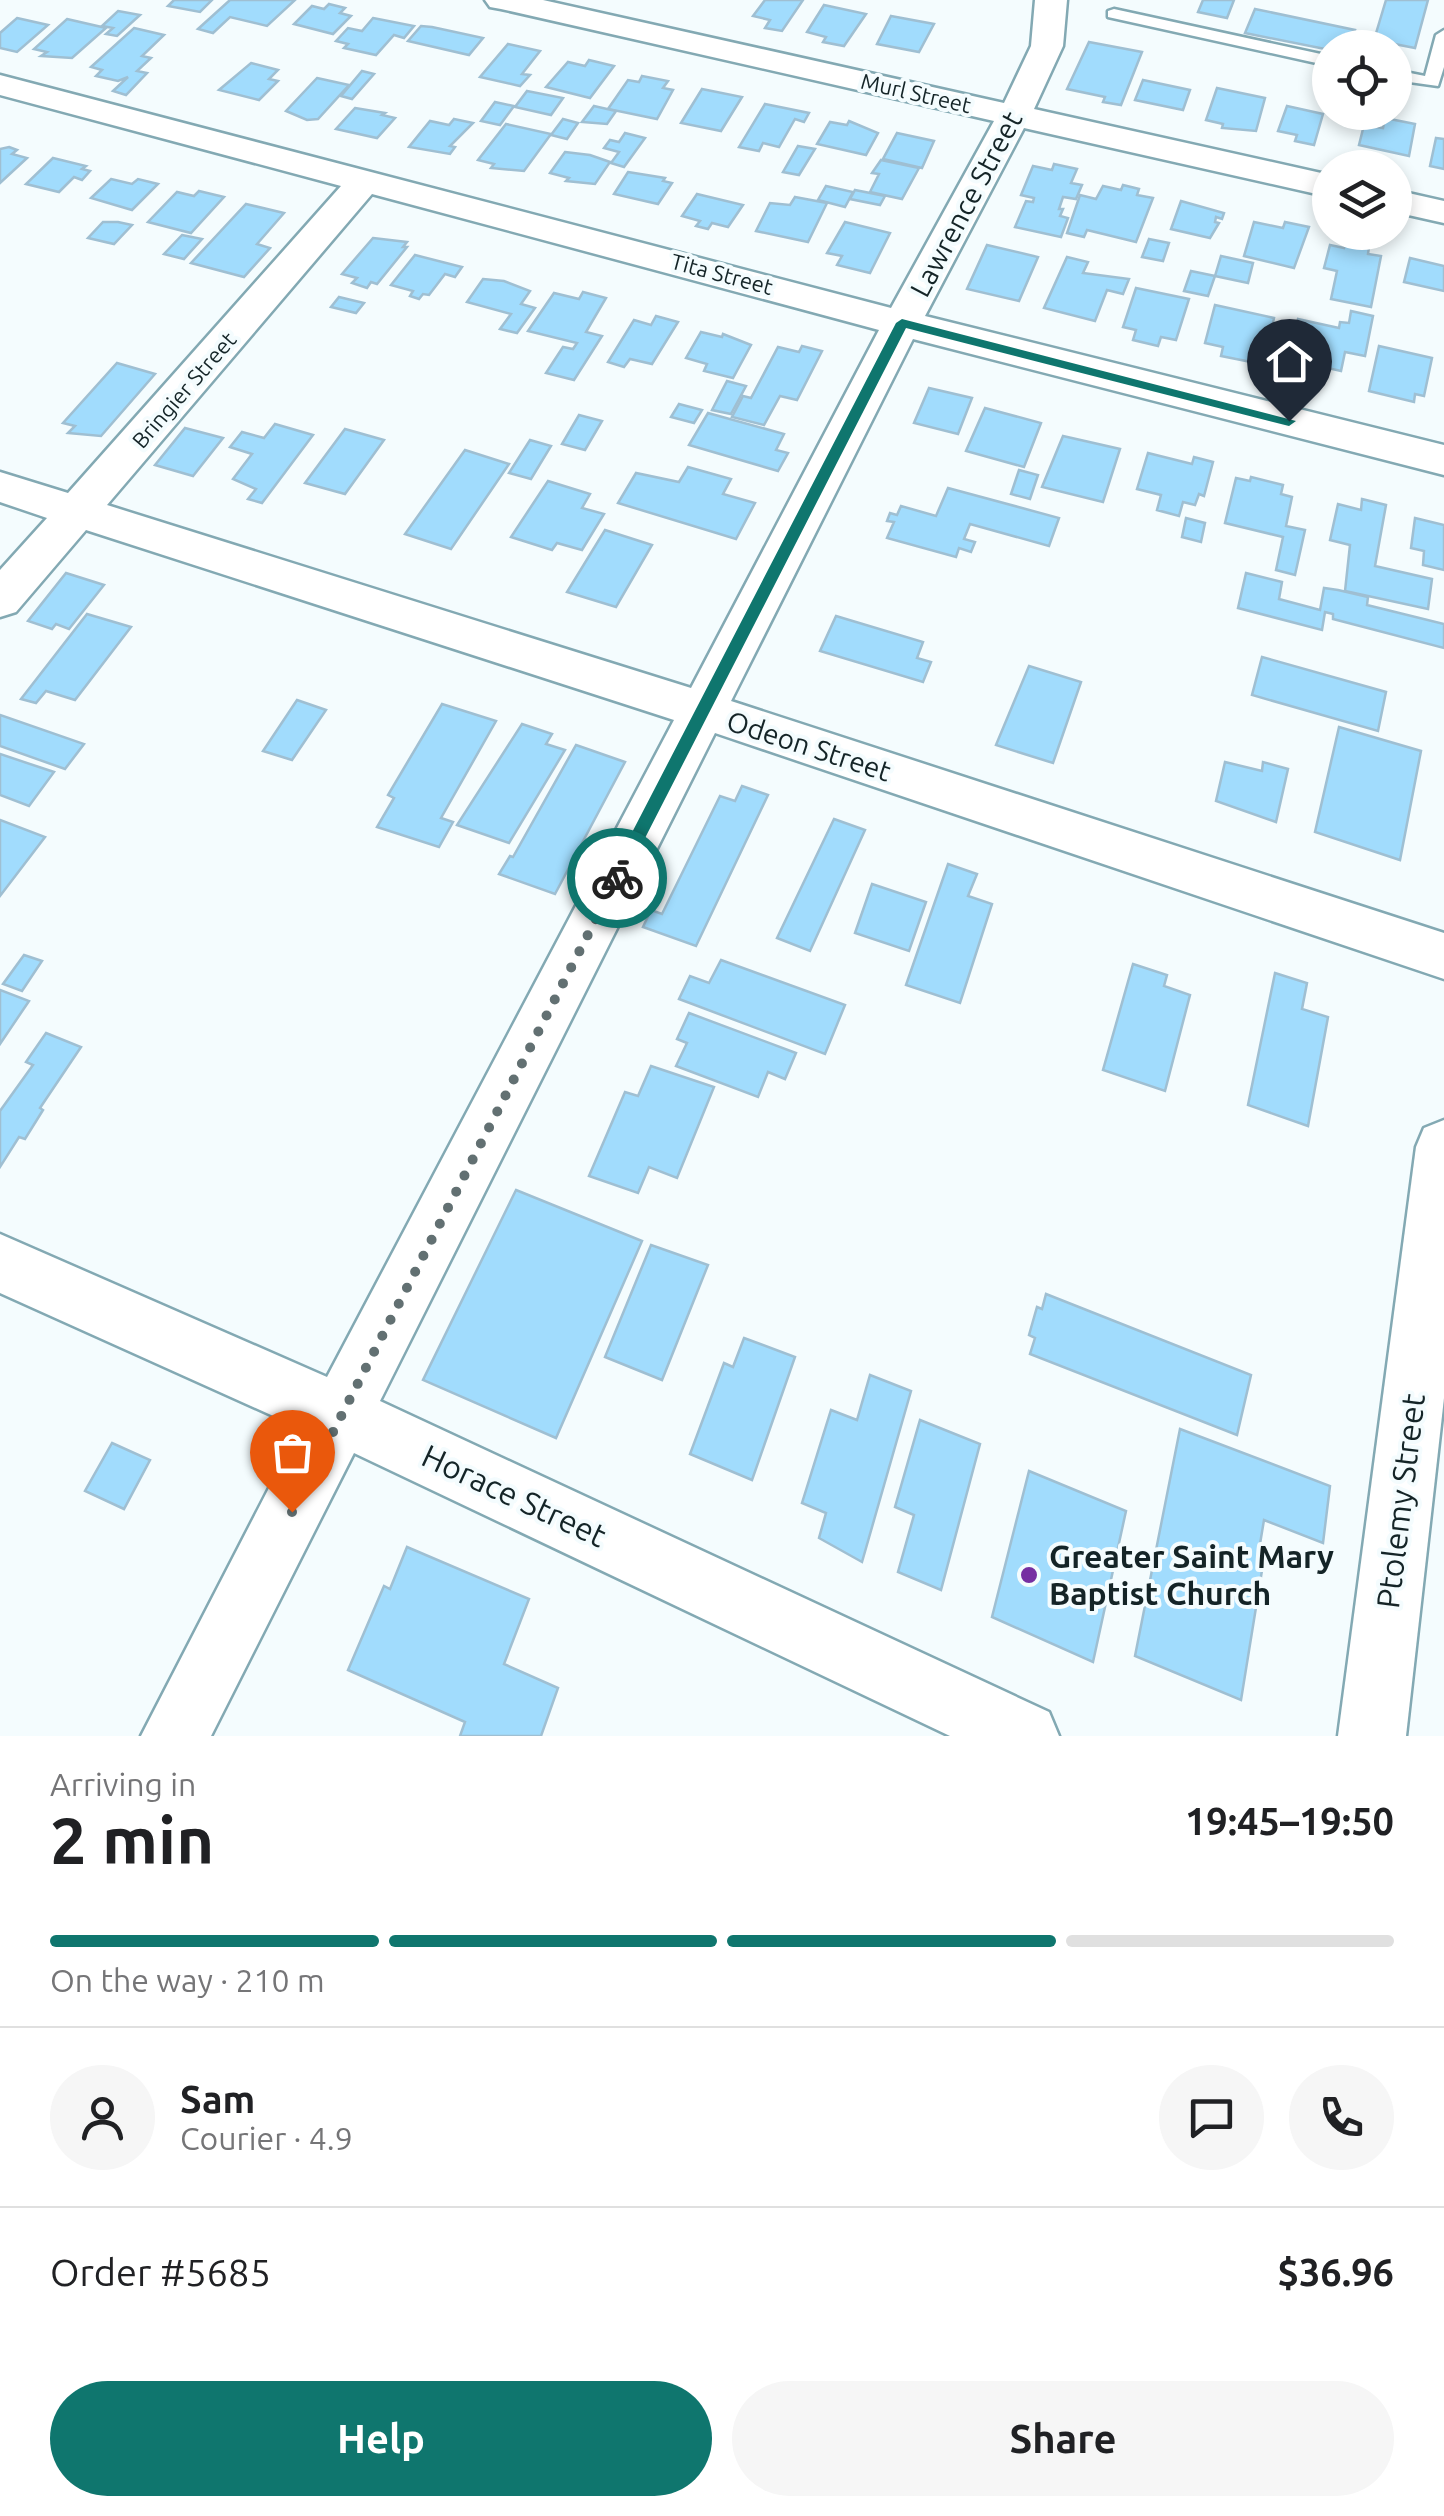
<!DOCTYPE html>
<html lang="en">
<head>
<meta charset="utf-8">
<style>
	:root { --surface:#fff; --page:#f6f6f6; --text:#202124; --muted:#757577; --line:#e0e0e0; --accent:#0f766e }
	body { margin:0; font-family:Ubuntu,sans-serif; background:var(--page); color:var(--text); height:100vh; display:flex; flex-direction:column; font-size:38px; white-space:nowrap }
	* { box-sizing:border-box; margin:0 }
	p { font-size:32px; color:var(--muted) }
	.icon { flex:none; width:55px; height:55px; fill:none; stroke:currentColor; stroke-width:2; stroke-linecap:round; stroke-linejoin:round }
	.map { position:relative; height:1736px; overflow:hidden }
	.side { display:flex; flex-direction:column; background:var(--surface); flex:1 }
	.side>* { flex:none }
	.controls { position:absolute; left:1312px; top:30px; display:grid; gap:20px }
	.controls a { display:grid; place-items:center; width:100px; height:100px; border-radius:50%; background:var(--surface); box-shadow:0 5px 15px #0003; font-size:50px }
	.pin { position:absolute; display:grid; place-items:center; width:85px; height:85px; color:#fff; margin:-102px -42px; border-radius:50% 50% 50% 0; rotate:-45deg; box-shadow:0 0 10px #0007 }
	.pin .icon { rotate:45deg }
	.courier { position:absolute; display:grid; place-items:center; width:100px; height:100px; margin:-50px; border:8px solid #0f766e; border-radius:50%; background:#fff; color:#222; box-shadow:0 2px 12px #0007 }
	.overview em { font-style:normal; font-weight:600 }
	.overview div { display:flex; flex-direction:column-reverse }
	.overview { display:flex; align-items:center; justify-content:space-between; height:170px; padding:0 50px }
	h1 { font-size:65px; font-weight:600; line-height:75px }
	.bar { display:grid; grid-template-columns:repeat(4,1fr); gap:15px 10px; align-content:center; height:120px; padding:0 50px }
	.bar i { height:12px; border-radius:8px; background:var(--line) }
	.bar .active { background:var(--accent) }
	.bar p { grid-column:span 4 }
	.line { display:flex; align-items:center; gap:25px; padding:0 50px; border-top:2px solid var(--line) }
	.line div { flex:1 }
	.round { display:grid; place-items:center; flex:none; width:105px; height:105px; border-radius:52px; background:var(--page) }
	.primary-button { display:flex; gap:20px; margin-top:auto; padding:20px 50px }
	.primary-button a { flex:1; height:115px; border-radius:60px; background:var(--accent); color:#fff; font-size:40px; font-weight:600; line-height:115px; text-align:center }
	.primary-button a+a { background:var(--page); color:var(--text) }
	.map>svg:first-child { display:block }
</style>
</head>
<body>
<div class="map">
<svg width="1444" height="1736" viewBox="0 0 1444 1736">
	<rect width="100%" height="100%" fill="#f4fcfe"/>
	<g fill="#a1dcfd" stroke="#9fbfd2" stroke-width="2.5">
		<polygon points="174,0 212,0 200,12 168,6"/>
		<polygon points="230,0 295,0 267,26 230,17 213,33 198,29"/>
		<polygon points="765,0 803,0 782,31 765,28 770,20 753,16"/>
		<polygon points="1203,0 1234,0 1227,18 1198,12"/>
		<polygon points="1386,0 1428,0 1415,48 1374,40"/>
		<polygon points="329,4 345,8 340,13 351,16 333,34 294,24 312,6 324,9"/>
		<polygon points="824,5 866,14 844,46 823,42 826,37 807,32"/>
		<polygon points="1255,9 1355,30 1349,48 1330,50 1245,33"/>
		<polygon points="118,11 140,15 117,36 106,34 113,28 102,26"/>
		<polygon points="891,16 934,24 919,52 877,44"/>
		<polygon points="17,18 48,25 17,52 0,48 0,33"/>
		<polygon points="373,18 414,26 404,38 394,35 376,55 344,48 348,44 336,41 348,28 362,31"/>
		<polygon points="67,19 106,28 72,58 41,56 47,52 34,49"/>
		<polygon points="421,26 432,27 483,38 469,55 408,41"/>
		<polygon points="134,28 164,35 142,56 151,58 137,71 147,73 126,95 113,91 128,77 118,81 96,76 102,70 91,67"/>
		<polygon points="1089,42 1142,52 1121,105 1103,102 1105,97 1067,89"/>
		<polygon points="508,44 540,51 522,74 530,75 520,86 480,77"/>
		<polygon points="589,60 614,66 590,98 546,87 568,62 585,66"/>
		<polygon points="251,63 278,70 269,79 278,81 259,100 219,90"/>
		<polygon points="362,71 374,74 352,99 341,96"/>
		<polygon points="642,76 668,81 663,88 673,90 657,119 608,109 628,80 639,82"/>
		<polygon points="317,78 349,85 318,119 307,120 286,111"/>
		<polygon points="1143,80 1190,90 1183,110 1135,100"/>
		<polygon points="1217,88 1265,98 1256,131 1222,128 1223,124 1206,120"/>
		<polygon points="702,89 742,97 721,131 681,123"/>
		<polygon points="527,91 563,98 551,115 515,107"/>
		<polygon points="495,102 514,106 500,125 481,121"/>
		<polygon points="765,104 809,113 804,122 795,119 779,147 763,143 759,151 739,147"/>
		<polygon points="594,106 616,111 607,124 582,122"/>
		<polygon points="1287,106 1323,114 1314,145 1295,141 1297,135 1278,131"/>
		<polygon points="355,108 385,113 382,115 395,118 377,138 336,129"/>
		<polygon points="1385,118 1415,124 1409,156 1359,145 1364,125 1383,128"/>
		<polygon points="454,119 473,123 450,146 455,147 450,154 409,147 430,121 449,125"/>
		<polygon points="563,119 578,123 567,139 551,135"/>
		<polygon points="849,121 878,133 866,155 817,144 830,122 847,125"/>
		<polygon points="506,124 551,134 524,171 491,168 494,164 478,160"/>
		<polygon points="625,133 645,138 624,167 611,163 619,152 604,148 610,140 619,142"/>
		<polygon points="897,133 934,141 922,168 883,159"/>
		<polygon points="1436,138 1444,139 1444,169 1430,166"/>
		<polygon points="798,146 815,149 799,175 783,172"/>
		<polygon points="9,147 17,150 12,154 27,158 0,183 0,149"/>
		<polygon points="565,152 590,155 610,162 595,184 566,181 569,178 550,173"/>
		<polygon points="53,158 86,166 82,169 90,171 82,180 74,177 59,192 26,184"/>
		<polygon points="881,160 919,168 902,199 870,192 879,174 872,173"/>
		<polygon points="1054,164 1077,169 1071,183 1082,185 1076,199 1063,197 1059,209 1063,209 1060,216 1068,218 1061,237 1015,227 1026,201 1033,202 1034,198 1021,195 1033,166 1052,170"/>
		<polygon points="628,172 665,178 663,181 672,183 658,204 614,194"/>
		<polygon points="111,179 132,184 138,179 158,184 132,210 91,198"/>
		<polygon points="1123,185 1139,189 1137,195 1153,198 1136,242 1087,230 1084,237 1067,233 1080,195 1096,199 1103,186 1121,190"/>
		<polygon points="826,186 853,192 845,207 818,200"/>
		<polygon points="855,190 885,196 880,205 850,199"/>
		<polygon points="199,191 224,197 191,233 148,222 177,192 194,196"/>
		<polygon points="697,194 743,205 728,227 712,223 708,229 696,226 700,221 682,216"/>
		<polygon points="795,197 827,203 808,242 756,231 770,203 790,205"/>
		<polygon points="1181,201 1224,213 1222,219 1216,217 1215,222 1219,223 1210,238 1171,229"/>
		<polygon points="246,204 284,213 257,244 270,248 244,277 191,263"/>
		<polygon points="103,222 118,222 132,225 114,244 88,238"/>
		<polygon points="845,222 890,233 870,273 837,265 842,256 827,253"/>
		<polygon points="1254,222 1283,228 1285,222 1309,227 1294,268 1244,256"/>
		<polygon points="182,235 202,239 184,259 164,254"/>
		<polygon points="373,238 407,242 403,247 407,247 377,284 371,282 367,288 352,283 357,278 342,274"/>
		<polygon points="1149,239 1169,243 1163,261 1142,257"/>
		<polygon points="1345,243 1369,247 1368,254 1381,256 1371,307 1331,299 1337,271 1324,268 1330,245 1344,248"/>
		<polygon points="987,245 1038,257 1019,301 967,289"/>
		<polygon points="415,255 462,267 455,277 445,274 429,295 423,294 419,299 410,296 413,291 391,285"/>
		<polygon points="1221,256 1253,263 1248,283 1215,276"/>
		<polygon points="1067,257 1088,262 1083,273 1129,279 1123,294 1107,290 1095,321 1044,308"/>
		<polygon points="1410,258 1444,266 1444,291 1404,282"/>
		<polygon points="1191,271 1215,276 1208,296 1184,291"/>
		<polygon points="483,279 504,281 530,291 521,304 535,308 517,333 500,329 511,314 467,302"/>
		<polygon points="1136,288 1189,299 1176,340 1161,337 1158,346 1133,340 1136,330 1123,327"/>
		<polygon points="583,292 606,298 586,332 602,336 574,380 546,373 563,347 573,349 577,343 528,331 554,293 579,299"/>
		<polygon points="339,297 364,303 356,313 331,307"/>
		<polygon points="1215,305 1274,318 1268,345 1261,344 1256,363 1221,356 1223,347 1205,343"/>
		<polygon points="1351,311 1373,316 1365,356 1345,352 1341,371 1328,368 1327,375 1297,369 1300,361 1289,358 1298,319 1339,328 1340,322 1349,323"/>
		<polygon points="656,316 678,322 652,364 630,359 624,367 608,362 634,320 651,325"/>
		<polygon points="701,332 722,337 723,334 751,345 733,378 704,371 707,364 686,358"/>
		<polygon points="802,346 822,351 797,400 780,396 764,425 732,417 743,396 751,398 778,347 799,352"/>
		<polygon points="1379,346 1432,358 1424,396 1415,394 1414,402 1369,391"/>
		<polygon points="117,363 155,374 101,436 68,433 75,426 63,423"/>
		<polygon points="727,381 746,386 731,414 712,410"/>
		<polygon points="929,388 972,398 958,434 914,423"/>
		<polygon points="679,404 702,410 694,423 671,417"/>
		<polygon points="985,408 1041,423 1024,467 966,451"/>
		<polygon points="708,413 784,434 776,450 788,453 778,471 689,445"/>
		<polygon points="579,415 602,421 585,450 562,444"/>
		<polygon points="275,424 313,435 262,503 248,499 256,489 233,479 252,454 230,447 242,432 264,438"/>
		<polygon points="185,428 223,438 193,476 155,465"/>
		<polygon points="345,429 384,440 345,494 305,483"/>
		<polygon points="1063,436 1120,449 1103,502 1042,487"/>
		<polygon points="530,440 551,446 531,479 509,473"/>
		<polygon points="465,450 509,464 451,549 405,534"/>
		<polygon points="1148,453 1192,464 1194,457 1213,462 1204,496 1199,494 1195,505 1183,502 1179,516 1157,510 1161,495 1137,489"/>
		<polygon points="688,467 731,479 723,494 755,503 736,539 618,503 636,473 679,482"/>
		<polygon points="1019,470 1038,475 1030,499 1011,494"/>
		<polygon points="1251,477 1283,485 1281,494 1292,497 1286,526 1305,530 1295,575 1276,570 1283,537 1225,523 1236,478 1250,481"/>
		<polygon points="548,481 590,494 582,508 604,514 582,550 557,543 552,550 511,537"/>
		<polygon points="948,488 1059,518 1049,546 970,524 964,539 975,542 971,552 959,548 956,557 887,538 894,522 887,521 890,513 897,515 901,506 936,516"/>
		<polygon points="1362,499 1386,505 1375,566 1432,579 1428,609 1345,591 1350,545 1330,540 1338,504 1361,510"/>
		<polygon points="1186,518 1205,523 1201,542 1182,537"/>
		<polygon points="1415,518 1444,525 1444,570 1423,565 1424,551 1411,548"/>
		<polygon points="605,530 652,545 616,607 567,592"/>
		<polygon points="66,573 104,585 69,629 56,624 52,629 28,621"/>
		<polygon points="1246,573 1282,582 1279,599 1320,610 1324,588 1338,590 1368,597 1367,605 1444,624 1444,648 1333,619 1333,614 1325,612 1322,630 1238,608"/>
		<polygon points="87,614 131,627 75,700 46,691 36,703 21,699"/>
		<polygon points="836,616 923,642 917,658 931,662 923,682 820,651"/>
		<polygon points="1262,657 1386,692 1378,731 1252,695"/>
		<polygon points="1029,666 1081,682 1053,763 996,745"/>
		<polygon points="297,700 326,710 292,760 263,751"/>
		<polygon points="442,704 496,721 441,818 453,822 439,847 377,827 394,798 388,795"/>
		<polygon points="0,715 84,744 65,769 0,746"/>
		<polygon points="522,724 552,734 546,744 565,750 509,843 457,825"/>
		<polygon points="1339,727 1421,751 1400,860 1315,832"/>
		<polygon points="576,745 625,762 555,894 499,874 510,856 513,857"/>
		<polygon points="0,754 54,772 29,806 0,795"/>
		<polygon points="1225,762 1262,771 1263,762 1288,769 1276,822 1216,801"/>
		<polygon points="742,786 768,795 696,946 643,927 651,910 662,914 720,796 735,801"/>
		<polygon points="834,819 865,830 810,951 777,938"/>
		<polygon points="0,820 45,837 0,896"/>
		<polygon points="948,864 977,874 968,896 992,904 960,1003 906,985"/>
		<polygon points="872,884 926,902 909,951 855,933"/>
		<polygon points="24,955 42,961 22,991 3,984"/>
		<polygon points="721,960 845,1005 825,1054 679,999 690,976 709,983"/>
		<polygon points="1133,964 1167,975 1164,986 1190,995 1165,1091 1103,1070"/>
		<polygon points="1275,973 1307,983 1302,1009 1328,1017 1308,1126 1248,1105"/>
		<polygon points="0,990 29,1001 0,1044"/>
		<polygon points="689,1013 796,1053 785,1079 768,1072 758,1097 676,1066 687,1043 677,1039"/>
		<polygon points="46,1033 81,1047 40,1108 43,1110 25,1139 19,1137 0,1167 0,1111 33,1065 26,1062"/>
		<polygon points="651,1066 714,1087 677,1178 649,1167 638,1193 589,1176 625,1092 638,1096"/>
		<polygon points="516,1190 642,1241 556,1438 423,1380"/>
		<polygon points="651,1245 708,1265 662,1380 605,1357"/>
		<polygon points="1046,1294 1251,1375 1237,1435 1030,1354 1035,1338 1029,1335 1037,1307 1042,1309"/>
		<polygon points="744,1338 795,1357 752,1480 690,1454 724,1363 733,1367"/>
		<polygon points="870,1375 911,1391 862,1562 819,1538 826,1513 802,1503 831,1410 857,1420"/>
		<polygon points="920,1420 980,1444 941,1590 898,1572 914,1515 895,1507"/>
		<polygon points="1180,1429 1330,1486 1323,1543 1264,1520 1258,1556 1264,1558 1241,1700 1135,1656"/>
		<polygon points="112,1443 150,1460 124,1509 85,1491"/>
		<polygon points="1029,1471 1126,1511 1093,1662 992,1617"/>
		<polygon points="407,1547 529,1599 504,1664 558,1688 541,1736 460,1736 465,1722 348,1670 384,1586 390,1589"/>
	</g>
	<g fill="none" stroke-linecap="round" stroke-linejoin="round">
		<defs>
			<g id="lane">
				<polygon points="1114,9 1330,56 1330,66 1108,17 1108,11"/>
				<polygon points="1444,30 1444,67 1438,86 1395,80 1395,70 1425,76 1436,35"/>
			</g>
			<g id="street">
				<path d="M485,0H543L1004,103L1031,46L1035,0H1067L1063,46L1034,109L1330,175V197L1024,128L925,316L1444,445V475L913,339L731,701L1444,933V979L715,733L380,1401L1049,1712L1059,1736H950L354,1453L211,1736H141L300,1428L0,1293V1234L327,1377L674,720L86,530L16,612L0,617V570L47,518L0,502V472L68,493L341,186L0,95V75L891,308L994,121L501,9L490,7ZM372,194L879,330L691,688L107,505Z"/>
				<polygon points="1395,190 1444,201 1444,223 1395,212"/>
				<polygon points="1444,1120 1444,1398 1406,1736 1338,1736 1416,1147 1424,1128"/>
			</g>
		</defs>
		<use href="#lane" stroke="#83a9b3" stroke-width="5"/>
		<use href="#street" stroke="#83a9b3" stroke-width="5"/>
		<use href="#lane" fill="#fff" fill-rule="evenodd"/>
		<use href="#street" fill="#fff" fill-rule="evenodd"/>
	</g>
	<polygon fill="#0f766e" points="902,319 1296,421 1289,426 906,328 622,883 611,883 611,873 896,323"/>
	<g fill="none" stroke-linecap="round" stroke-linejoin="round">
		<polyline stroke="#627072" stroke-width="10" stroke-dasharray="0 18" points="292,1512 617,878"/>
	</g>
	<circle fill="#762fa2" stroke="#f4fcfe" stroke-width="4" cx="1029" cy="1575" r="10"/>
	<g text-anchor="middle" stroke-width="8" stroke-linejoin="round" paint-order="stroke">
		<g font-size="22" fill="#142427" stroke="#f4fcfe">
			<text transform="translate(916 93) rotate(13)" y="8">Murl Street</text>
			<text transform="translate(722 274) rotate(15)" y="8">Tita Street</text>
			<text transform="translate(184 390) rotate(-49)" y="8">Bringier Street</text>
		</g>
		<g font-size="28" fill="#142427" stroke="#f4fcfe">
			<text transform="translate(966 204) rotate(-62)" y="10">Lawrence Street</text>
			<text transform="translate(809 746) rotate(18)" y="10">Odeon Street</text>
		</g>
		<g font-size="32" fill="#142427" stroke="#f4fcfe">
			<text transform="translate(514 1496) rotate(25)" y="11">Horace Street</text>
			<text transform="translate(1401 1501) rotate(-83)" y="11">Ptolemy Street</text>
		</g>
		<g font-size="32" font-weight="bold" fill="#142427" stroke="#f4fcfe" text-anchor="start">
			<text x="1049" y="1568">Greater Saint Mary<tspan x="1049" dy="37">Baptist Church</tspan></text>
		</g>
	</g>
</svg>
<div class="controls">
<a><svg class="icon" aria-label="locate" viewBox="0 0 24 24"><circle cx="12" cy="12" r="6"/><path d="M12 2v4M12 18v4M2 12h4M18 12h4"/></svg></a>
<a><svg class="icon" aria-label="layers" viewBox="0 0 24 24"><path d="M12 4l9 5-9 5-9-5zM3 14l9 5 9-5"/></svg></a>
</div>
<div class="pin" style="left:292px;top:1512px;background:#ea580c"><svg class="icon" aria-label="bag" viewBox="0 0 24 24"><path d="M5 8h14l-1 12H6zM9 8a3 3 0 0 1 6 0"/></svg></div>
<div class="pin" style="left:1289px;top:421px;background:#1f2937"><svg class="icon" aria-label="home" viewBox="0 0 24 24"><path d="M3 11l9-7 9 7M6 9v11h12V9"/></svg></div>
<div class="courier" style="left:617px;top:878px"><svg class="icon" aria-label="bike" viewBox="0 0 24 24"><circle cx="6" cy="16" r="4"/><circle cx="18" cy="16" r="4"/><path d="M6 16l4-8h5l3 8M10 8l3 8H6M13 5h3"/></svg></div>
</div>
<section class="side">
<div class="overview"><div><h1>2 min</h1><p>Arriving in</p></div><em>19:45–19:50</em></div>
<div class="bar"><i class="active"></i><i class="active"></i><i class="active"></i><i></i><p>On the way · 210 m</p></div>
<div class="line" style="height:180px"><a class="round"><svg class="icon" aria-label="person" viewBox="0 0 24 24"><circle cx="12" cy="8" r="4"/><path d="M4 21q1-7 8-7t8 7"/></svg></a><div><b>Sam</b><p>Courier · 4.9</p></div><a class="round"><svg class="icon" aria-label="chat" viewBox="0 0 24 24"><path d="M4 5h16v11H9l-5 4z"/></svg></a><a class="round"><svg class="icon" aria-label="phone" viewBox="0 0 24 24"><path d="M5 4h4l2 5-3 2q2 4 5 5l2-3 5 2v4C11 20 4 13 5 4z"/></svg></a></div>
<div class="line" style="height:130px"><div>Order #5685</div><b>$36.96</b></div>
<div class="primary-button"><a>Help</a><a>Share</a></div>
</section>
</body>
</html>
